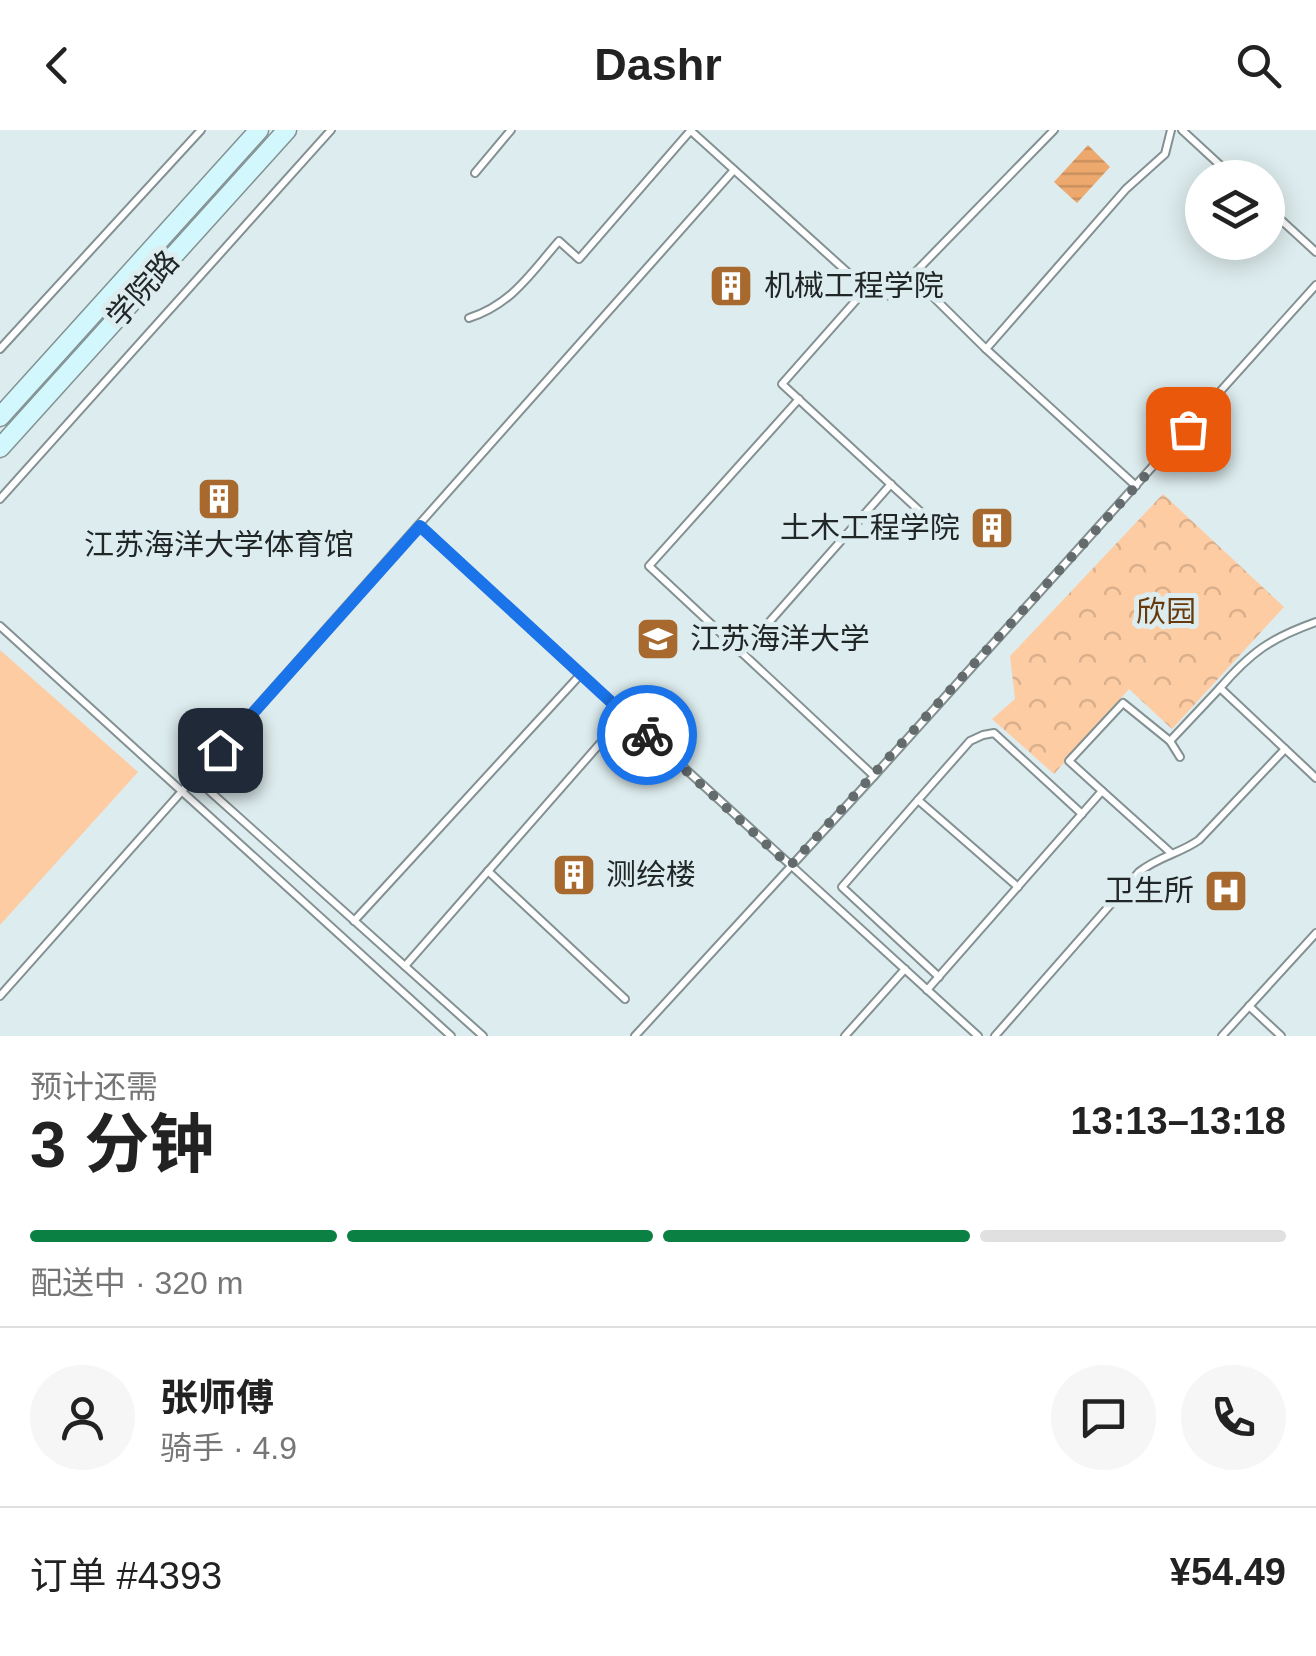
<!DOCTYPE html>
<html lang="zh">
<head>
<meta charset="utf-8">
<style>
	:root { --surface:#fff; --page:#f6f6f6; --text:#222; --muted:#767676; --line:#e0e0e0; --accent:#0b8043 }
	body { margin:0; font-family:Helvetica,"Noto Sans SC",sans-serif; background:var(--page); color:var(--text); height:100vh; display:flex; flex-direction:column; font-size:38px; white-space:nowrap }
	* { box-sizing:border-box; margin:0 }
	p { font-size:32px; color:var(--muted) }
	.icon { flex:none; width:55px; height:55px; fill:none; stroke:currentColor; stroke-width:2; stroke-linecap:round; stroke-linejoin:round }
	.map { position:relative; height:906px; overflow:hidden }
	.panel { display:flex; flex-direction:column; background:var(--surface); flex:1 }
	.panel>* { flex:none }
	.fabs { position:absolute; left:1185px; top:30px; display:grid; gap:20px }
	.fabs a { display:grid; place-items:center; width:100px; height:100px; border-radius:50%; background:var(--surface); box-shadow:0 5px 25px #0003; font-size:50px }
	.pin { position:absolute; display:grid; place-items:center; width:85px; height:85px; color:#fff; margin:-42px; border-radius:20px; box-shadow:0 5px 15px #0006 }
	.courier { position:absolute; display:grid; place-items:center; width:100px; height:100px; margin:-50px; border:8px solid #1a73e8; border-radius:50%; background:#fff; color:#222; box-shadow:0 2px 12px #0007 }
	.overview em { font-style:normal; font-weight:700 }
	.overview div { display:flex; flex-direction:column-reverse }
	.overview { display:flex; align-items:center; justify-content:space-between; height:170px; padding:0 30px }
	h1 { font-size:65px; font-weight:700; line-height:75px }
	.bar { display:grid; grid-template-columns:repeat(4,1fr); gap:15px 10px; align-content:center; height:120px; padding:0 30px }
	.bar i { height:12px; border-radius:8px; background:var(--line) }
	.bar .current { background:var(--accent) }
	.bar p { grid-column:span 4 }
	.line { display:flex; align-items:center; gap:25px; padding:0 30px; border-top:2px solid var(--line) }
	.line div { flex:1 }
	.round { display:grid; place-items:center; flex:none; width:105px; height:105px; border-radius:52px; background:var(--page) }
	header { display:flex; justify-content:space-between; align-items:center; height:130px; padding:0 30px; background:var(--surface); font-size:45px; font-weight:700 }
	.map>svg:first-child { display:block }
</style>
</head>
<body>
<header><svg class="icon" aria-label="back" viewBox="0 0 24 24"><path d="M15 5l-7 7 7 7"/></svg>Dashr<svg class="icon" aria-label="search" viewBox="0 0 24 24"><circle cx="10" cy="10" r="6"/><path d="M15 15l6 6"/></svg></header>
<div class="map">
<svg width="1316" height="906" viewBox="0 0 1316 906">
	<defs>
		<pattern id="park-crowns" width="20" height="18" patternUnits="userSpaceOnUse" patternTransform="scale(2.5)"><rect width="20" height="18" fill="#fecca3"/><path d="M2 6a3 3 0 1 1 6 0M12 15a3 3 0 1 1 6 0" fill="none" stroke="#d9af8c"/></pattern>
		<pattern id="water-rules" width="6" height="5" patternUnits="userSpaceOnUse" patternTransform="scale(2.5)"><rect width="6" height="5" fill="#eca86d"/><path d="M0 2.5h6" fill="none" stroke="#ca905e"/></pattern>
	</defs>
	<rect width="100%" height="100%" fill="#ddecee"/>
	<polygon fill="url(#park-crowns)" points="1163,364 1284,477 1172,599 1129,559 1054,644 992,589 1015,569 1010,526"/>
	<polygon fill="#fecca3" points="0,520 138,642 0,795"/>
	<polygon fill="url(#water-rules)" points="1088,15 1110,37 1077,73 1054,52"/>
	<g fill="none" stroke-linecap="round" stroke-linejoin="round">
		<defs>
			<g id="lane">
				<polyline points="690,0 866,159 881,166 893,165 1054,0"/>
				<polyline points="1182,0 1234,48"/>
				<polyline points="475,43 511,0"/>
				<polyline points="1268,78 1316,122"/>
				<polyline points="912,146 986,219"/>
				<polyline points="866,159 782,254 924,385"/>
				<path d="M469,188C512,174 530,144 559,111L579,129L691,0"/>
				<polyline points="0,219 201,0"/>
				<polyline points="799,269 649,436 874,646"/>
				<polyline points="1136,356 986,219 1126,59 1165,24 1171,0"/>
				<polyline points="0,369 331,0"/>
				<polyline points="419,396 978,906"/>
				<polyline points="0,496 451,906"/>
				<polyline points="742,523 891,354"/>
				<path d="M1220,558C1251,522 1271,508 1316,492"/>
				<polyline points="1170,611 1220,558 1316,648"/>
				<polyline points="195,648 483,906"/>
				<polyline points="1102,661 1069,631 1123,573 1170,611 1180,627"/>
				<polyline points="918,670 970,611 983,605 994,603 1082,684"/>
				<polyline points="488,741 625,869"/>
				<polyline points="354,791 581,544"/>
				<polyline points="405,836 625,585"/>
				<polyline points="939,847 842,757 918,670 1018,757"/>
				<polyline points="927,860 1102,661 1171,723"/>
				<polyline points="0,866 734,40"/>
				<polyline points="1249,876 1281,906"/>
				<polyline points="635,906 874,646 1316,155"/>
				<polyline points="845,906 905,839"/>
				<path d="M995,906L1139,742C1159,726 1179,724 1199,710L1285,619"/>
				<polyline points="1222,906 1316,803"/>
			</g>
			<g id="secondary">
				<polyline points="0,287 259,0"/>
				<polyline points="0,318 287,0"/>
			</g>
		</defs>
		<use href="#lane" stroke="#849193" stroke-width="10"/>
		<use href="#secondary" stroke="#849193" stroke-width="21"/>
		<use href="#lane" stroke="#fff" stroke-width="6"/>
		<use href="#secondary" stroke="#d2f8fd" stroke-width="18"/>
	</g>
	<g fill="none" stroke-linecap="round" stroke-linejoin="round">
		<polyline stroke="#636b6d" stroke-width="10" stroke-dasharray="0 18" points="647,605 790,736 1188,299"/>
		<polyline stroke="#1a73e8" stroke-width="12" points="220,620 420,396 647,605"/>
	</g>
	<defs>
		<symbol id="building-square" viewBox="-11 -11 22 22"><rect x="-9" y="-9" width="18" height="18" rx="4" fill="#a7692e" stroke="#ddecee"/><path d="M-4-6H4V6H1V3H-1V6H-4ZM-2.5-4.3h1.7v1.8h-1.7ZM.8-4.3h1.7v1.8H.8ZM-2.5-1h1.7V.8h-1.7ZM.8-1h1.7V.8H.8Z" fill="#fff"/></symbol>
		<symbol id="university-square" viewBox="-11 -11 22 22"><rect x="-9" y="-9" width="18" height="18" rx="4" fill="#a7692e" stroke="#ddecee"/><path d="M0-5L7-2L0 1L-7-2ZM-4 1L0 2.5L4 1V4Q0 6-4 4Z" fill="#fff"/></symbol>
		<symbol id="hospital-square" viewBox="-11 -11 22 22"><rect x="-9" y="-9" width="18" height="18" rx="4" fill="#a7692e" stroke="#ddecee"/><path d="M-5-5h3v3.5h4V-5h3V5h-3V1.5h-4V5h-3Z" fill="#fff"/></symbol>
	</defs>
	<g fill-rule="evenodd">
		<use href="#building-square" x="706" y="131" width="50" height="50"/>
		<use href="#building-square" x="194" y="344" width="50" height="50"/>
		<use href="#building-square" x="967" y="373" width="50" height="50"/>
		<use href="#university-square" x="633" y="484" width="50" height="50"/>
		<use href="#building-square" x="549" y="720" width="50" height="50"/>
		<use href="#hospital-square" x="1201" y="736" width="50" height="50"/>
	</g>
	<g text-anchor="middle" stroke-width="10" stroke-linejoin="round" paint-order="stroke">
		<g font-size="30" fill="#212627" stroke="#ddecee" text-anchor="start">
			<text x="764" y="166">机械工程学院</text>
			<text x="960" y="408" text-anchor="end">土木工程学院</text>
			<text x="219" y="425" text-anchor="middle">江苏海洋大学体育馆</text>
			<text x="690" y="519">江苏海洋大学</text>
			<text x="606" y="755">测绘楼</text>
			<text x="1194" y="771" text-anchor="end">卫生所</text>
		</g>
		<g font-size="30" fill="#212627" stroke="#ddecee">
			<text transform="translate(143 159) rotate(-48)" y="10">学院路</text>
		</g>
		<g font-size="30" fill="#663a0c" stroke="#ddecee">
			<text x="1166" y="492">欣园</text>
		</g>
	</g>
</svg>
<div class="fabs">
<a><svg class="icon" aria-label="layers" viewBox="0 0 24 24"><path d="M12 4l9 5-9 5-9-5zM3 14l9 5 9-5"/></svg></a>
</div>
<div class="pin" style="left:1188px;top:299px;background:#ea580c"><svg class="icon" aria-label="bag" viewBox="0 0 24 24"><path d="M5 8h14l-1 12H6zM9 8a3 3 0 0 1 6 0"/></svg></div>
<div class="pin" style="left:220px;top:620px;background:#1f2937"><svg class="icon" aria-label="home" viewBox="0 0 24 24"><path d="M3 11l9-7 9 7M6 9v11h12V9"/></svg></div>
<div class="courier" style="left:647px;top:605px"><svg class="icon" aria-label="bike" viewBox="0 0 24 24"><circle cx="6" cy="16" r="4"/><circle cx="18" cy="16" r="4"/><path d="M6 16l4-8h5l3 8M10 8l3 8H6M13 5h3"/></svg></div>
</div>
<section class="panel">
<div class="overview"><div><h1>3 分钟</h1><p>预计还需</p></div><em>13:13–13:18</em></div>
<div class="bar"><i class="current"></i><i class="current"></i><i class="current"></i><i></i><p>配送中 · 320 m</p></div>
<div class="line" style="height:180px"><a class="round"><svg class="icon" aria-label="person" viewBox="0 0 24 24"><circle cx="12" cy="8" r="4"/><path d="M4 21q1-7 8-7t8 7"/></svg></a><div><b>张师傅</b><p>骑手 · 4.9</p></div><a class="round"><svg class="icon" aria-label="chat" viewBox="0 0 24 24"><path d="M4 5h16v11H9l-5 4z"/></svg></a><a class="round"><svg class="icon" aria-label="phone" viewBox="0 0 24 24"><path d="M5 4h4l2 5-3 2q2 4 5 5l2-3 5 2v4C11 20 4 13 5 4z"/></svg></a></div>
<div class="line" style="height:130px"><div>订单 #4393</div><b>¥54.49</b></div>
</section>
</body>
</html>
